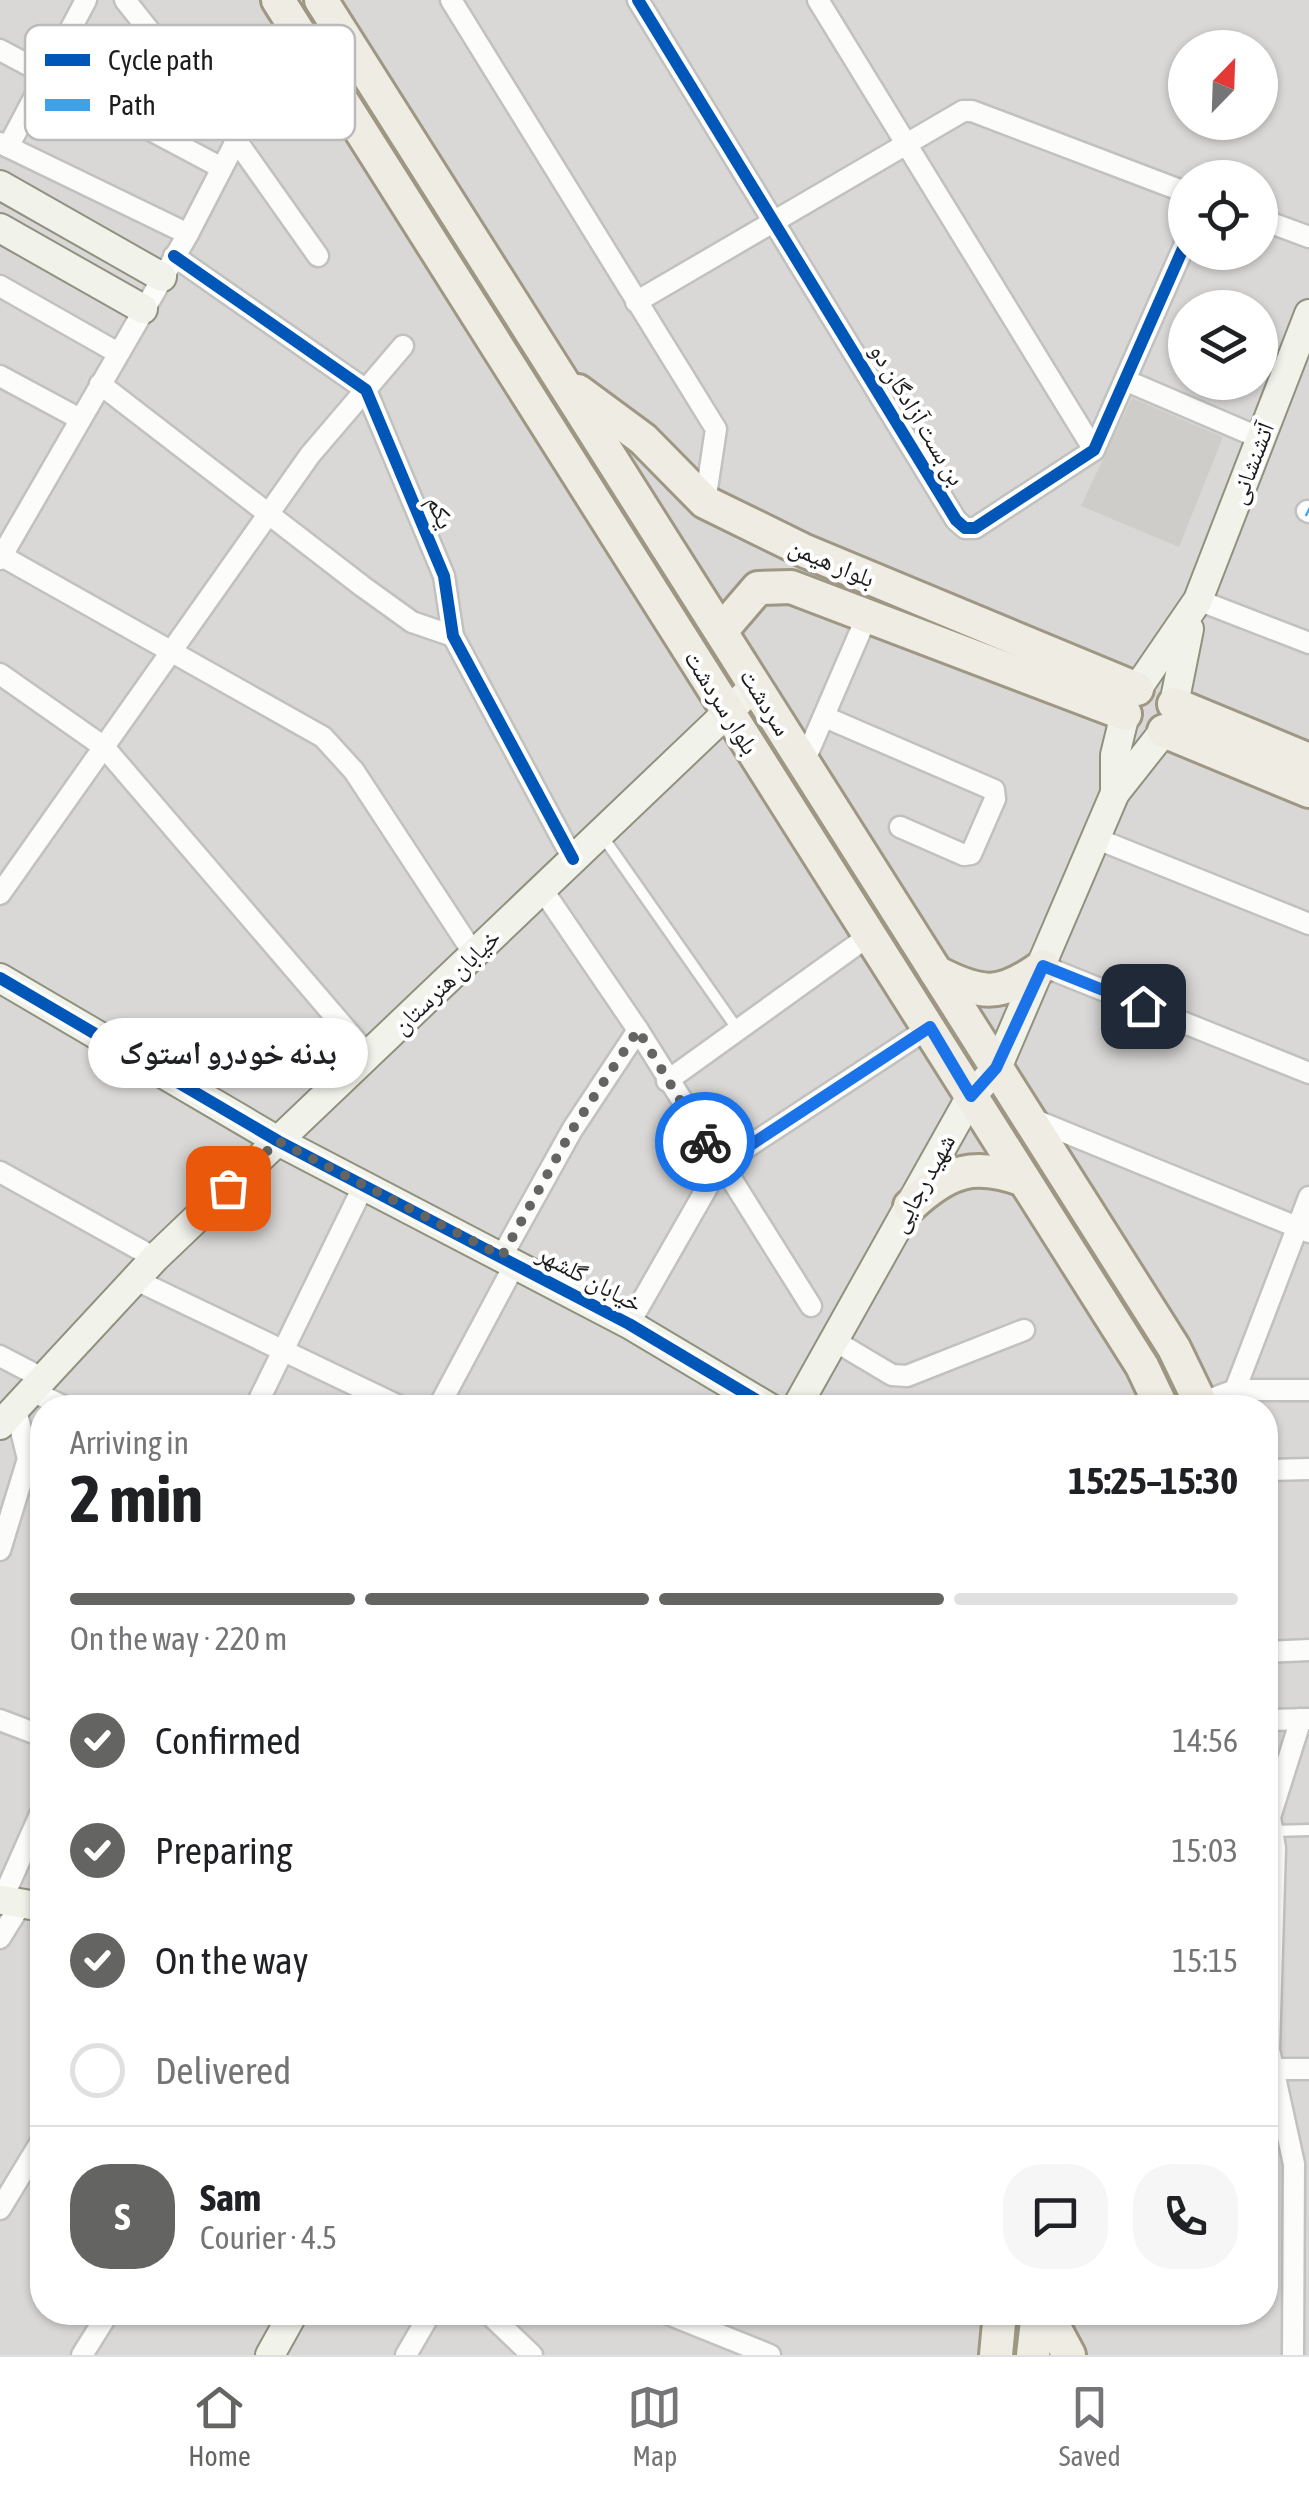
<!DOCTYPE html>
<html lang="en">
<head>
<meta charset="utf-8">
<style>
	:root { --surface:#fff; --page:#f6f6f6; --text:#202124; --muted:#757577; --line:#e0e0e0; --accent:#646462 }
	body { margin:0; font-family:"Asap Condensed","Noto Naskh Arabic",sans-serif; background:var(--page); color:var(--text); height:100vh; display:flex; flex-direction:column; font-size:38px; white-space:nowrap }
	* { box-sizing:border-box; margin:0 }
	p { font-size:32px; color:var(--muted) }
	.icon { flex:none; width:55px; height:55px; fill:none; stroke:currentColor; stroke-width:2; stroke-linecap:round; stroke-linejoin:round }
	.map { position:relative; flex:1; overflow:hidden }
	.details { position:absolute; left:30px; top:1395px; width:1248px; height:930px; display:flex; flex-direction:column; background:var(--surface); border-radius:40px; box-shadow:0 2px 8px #0004 }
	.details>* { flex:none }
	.needle { width:65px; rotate:23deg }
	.buttons { position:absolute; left:1168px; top:30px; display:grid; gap:20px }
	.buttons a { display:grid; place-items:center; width:110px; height:110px; border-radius:50%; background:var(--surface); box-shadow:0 2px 8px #0004; font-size:50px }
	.pin { position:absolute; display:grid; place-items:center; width:85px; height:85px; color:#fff; margin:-42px; border-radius:20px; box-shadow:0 5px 15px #0006 }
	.courier { position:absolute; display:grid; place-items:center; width:100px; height:100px; margin:-50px; border:8px solid #1a73e8; border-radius:50%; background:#fff; color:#222; box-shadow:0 2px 12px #0007 }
	.bubble { position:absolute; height:70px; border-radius:35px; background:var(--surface); box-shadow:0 2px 8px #0004; font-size:32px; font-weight:700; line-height:70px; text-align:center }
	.overview em { font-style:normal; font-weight:700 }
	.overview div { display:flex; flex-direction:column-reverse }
	.overview { display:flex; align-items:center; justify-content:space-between; height:170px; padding:0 40px }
	h1 { font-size:65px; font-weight:700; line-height:75px }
	.bar { display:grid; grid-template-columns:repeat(4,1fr); gap:15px 10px; align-content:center; height:120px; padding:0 40px }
	.bar i { height:12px; border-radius:8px; background:var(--line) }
	.bar .on { background:var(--accent) }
	.bar p { grid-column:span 4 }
	.line { display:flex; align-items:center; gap:25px; padding:0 40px; border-top:2px solid var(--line) }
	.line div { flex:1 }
	.round { display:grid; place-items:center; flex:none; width:105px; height:105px; border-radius:40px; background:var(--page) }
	ol { padding:0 40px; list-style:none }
	li { display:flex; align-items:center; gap:30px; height:110px }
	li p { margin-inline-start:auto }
	li .icon { padding:10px; border-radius:50%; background:var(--accent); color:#fff; stroke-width:4 }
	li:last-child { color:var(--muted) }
	li i { width:55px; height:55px; border:5px solid var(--line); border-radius:50% }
	.tab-bar { display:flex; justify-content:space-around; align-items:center; height:140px; border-top:2px solid var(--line); background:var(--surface); font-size:28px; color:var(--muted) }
	.tab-bar a { display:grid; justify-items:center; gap:5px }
	.tab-bar .on { color:var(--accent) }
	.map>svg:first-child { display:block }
</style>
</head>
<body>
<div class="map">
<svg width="1309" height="2355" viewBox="0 0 1309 2355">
	<rect width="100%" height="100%" fill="#eae9e5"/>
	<path fill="#d9d8d6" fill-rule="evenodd" d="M0,0H1309V2355H0ZM1185,48H1260V122H1185ZM1185,178H1260V252H1185ZM1185,308H1260V382H1185ZM42,1408H1265V2312H42Z"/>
	<polygon fill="#cecdca" points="1132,398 1223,437 1179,547 1081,506"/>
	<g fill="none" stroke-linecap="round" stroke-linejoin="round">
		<defs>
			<g id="lane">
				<polyline points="603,837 738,1030"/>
				<polyline points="1272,1831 1309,1830"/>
			</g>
			<g id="street">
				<polyline points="125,0 236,140 318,256"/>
				<polyline points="451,0 716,429 705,502"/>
				<polyline points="638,0 956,520 965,528 975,528 1094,450 1185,244"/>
				<polyline points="818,0 1094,450"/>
				<polyline points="0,50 220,167"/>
				<polyline points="0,143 188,234"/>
				<polyline points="8,147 86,0"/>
				<polyline points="1260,219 1309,237"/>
				<polyline points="174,256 366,390 444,576 453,636 573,859"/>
				<polyline points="0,286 118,353"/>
				<polyline points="636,302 963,111 972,111 1185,192"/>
				<polyline points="0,376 80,419"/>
				<polyline points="1127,381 1260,438"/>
				<polyline points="100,384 362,586 412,622 453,636"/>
				<polyline points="1307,511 1309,512"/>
				<polyline points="0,555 323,737 354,771 474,954"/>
				<polyline points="0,559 188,234 248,118 314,57"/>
				<polyline points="1198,600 1309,643"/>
				<polyline points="0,674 104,747 368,1055"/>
				<polyline points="825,717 994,790 995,799 971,854 964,855 900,827"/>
				<polyline points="804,762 867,616"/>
				<polyline points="1095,838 1309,924"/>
				<polyline points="542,889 638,1030 811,1306"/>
				<polyline points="0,894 310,455 403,346"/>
				<polyline points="1043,966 1309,1073"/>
				<polyline points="667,1081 870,935"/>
				<polyline points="1030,1118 1309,1232"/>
				<polyline points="0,1172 155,1258"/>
				<polyline points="502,1256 572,1130 638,1030"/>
				<polyline points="136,1280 403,1408"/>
				<polyline points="629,1324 720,1165 930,1027"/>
				<polyline points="835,1341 892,1375 907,1376 1024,1330"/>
				<polyline points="0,1356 46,1380"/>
				<polyline points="1235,1390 1309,1390"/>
				<polyline points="34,1392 67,1408"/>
				<polyline points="1200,1403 1235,1390 1309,1197"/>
				<polyline points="255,1408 364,1185"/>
				<polyline points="438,1408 515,1264"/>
				<polyline points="1265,1470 1309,1469"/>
				<polyline points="0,1550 28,1459 16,1410"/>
				<polyline points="1265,1652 1309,1650"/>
				<polyline points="0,1720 42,1736"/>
				<polyline points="1265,1720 1309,1719"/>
				<polyline points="1265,1816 1270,1817 1275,1848 1269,2050 1294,2164 1293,2355"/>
				<polyline points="1270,1817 1301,1719"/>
				<polyline points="2,1900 42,1810"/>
				<polyline points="0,1938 21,1904"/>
				<polyline points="1274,2069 1309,2069"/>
				<polyline points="0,2209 42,2140"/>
				<polyline points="487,2312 532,2355"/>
				<polyline points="663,2312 770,2355"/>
				<polyline points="82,2355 109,2312"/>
				<polyline points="406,2355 431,2312"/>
			</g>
			<g id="secondary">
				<polyline points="0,185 162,277"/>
				<polyline points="0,228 143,309"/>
				<polyline points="1137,689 1198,600 1309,314"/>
				<polyline points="1174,704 1189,629"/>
				<polyline points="1115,793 1115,755 1125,714"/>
				<polyline points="0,978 278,1141 629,1324 770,1408"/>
				<polyline points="796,1408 971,1096 997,1068 1115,793 1164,731"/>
				<polyline points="0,1425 155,1258 755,686"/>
				<polyline points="2,1900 42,1907"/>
				<polyline points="270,2355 294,2312"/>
			</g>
			<g id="primary">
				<polyline points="278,0 1142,1366 1162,1408"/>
				<polyline points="321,0 1174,1348 1203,1408"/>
				<polyline points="578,391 643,439 705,502 805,551 1137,689"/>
				<polyline points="721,631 758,588 791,587 1125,714"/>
				<polyline points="1174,704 1309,760"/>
				<polyline points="1164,731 1309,791"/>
				<path d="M936,972C982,996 1001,997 1043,966"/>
				<path d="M910,1206C949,1170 974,1162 1024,1180"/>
				<polyline points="1046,2312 1069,2355"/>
				<polyline points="996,2355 1000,2312"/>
				<polyline points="1033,2355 1038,2312"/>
			</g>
		</defs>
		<use href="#lane" stroke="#c1c1bf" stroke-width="15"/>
		<use href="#street" stroke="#c1c1bf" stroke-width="25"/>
		<use href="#secondary" stroke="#8f927f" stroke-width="32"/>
		<use href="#primary" stroke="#9e9784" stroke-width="38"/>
		<use href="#lane" stroke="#fcfcfb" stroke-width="10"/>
		<use href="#street" stroke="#fcfcfb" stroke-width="20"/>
		<use href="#secondary" stroke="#f1f2ea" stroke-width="28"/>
		<use href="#primary" stroke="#efece4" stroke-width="32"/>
		<polyline stroke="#3da2ea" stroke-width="10" stroke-dasharray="20 10" stroke-linecap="butt" points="1307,511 1309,512"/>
		<defs>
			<g id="cycleway">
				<polyline points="638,0 956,520 965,528 975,528 1094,450 1185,244"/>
				<polyline points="174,256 366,390 444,576 453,636 573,859"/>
				<polyline points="0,978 278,1141 629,1324 770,1408"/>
			</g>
		</defs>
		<use href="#cycleway" stroke="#fff" stroke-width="19"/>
		<use href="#cycleway" stroke="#0057b8" stroke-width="12"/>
	</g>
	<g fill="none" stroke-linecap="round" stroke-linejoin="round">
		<polyline stroke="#646462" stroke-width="10" stroke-dasharray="0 18" points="228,1188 278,1141 502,1256 572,1130 638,1030 705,1142"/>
		<polyline stroke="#1a73e8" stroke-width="12" points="705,1142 720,1165 930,1027 971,1096 996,1068 1043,966 1143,1006"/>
	</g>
	<g text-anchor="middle" stroke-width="8" stroke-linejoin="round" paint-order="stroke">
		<g font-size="25" fill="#1c1c1c" stroke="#fff">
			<text transform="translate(918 414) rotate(59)" y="9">بن بست آزادگان دو</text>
			<text transform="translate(1251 463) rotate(-69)" y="9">آتشنشانی</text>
			<text transform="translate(441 512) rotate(67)" y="9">یکم</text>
			<text transform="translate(832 562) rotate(23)" y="9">بلوار هیمن</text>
			<text transform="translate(722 702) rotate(58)" y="9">بلوار سردشت</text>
			<text transform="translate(766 702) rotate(58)" y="9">سردشت</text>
			<text transform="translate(446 981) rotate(-44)" y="9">خیابان هنرستان</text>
			<text transform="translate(922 1183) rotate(-61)" y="9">شهید رجایی</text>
			<text transform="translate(590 1278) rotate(28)" y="9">خیابان گلشهر</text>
		</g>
	</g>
	<rect x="25" y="25" width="330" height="115" rx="15" fill="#fff" stroke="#bbb" stroke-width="2.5"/>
	<rect x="45" y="54" width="45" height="12" fill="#0057b8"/>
	<rect x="45" y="99" width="45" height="12" fill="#3da2ea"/>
	<g font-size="28" fill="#1c1c1c">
		<text x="108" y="70">Cycle path</text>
		<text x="108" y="115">Path</text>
	</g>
</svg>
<div class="buttons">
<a><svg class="needle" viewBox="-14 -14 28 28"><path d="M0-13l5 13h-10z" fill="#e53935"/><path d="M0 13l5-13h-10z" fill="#757577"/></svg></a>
<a><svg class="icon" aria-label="locate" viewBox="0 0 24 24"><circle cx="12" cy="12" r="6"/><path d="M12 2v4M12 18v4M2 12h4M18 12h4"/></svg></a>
<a><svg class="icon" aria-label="layers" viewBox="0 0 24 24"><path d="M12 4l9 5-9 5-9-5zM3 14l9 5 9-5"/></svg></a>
</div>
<div class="pin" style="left:228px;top:1188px;background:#ea580c"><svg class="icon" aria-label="bag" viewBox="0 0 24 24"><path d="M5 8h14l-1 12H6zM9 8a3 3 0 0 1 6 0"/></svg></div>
<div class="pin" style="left:1143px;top:1006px;background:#1f2937"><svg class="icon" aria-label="home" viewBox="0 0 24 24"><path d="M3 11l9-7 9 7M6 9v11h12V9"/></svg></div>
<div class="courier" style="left:705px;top:1142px"><svg class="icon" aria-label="bike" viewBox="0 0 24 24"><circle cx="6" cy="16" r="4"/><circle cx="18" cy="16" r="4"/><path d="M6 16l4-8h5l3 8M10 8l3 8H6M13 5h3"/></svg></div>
<div class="bubble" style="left:88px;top:1018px;width:280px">بدنه خودرو استوک</div>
<section class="details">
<div class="overview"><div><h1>2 min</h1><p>Arriving in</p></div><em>15:25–15:30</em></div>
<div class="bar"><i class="on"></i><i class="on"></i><i class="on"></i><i></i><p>On the way · 220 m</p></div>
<ol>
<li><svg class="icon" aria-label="check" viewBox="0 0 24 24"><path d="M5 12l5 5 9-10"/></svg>Confirmed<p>14:56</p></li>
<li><svg class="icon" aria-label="check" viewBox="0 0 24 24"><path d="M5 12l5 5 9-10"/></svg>Preparing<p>15:03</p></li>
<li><svg class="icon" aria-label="check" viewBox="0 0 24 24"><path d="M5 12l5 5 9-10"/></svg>On the way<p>15:15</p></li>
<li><i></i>Delivered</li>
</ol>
<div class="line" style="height:180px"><b class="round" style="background:var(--accent);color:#fff">S</b><div><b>Sam</b><p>Courier · 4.5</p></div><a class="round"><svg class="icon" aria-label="chat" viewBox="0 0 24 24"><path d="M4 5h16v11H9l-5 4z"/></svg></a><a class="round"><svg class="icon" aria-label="phone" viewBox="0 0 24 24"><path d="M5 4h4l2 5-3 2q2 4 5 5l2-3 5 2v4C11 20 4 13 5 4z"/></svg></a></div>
</section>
</div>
<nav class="tab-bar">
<a class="on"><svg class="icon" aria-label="home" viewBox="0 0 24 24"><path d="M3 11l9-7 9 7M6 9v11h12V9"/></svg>Home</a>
<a><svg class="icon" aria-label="map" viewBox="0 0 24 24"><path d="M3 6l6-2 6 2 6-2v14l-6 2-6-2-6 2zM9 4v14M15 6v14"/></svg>Map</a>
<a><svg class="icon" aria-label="saved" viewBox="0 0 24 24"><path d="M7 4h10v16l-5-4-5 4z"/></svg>Saved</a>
</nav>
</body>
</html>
